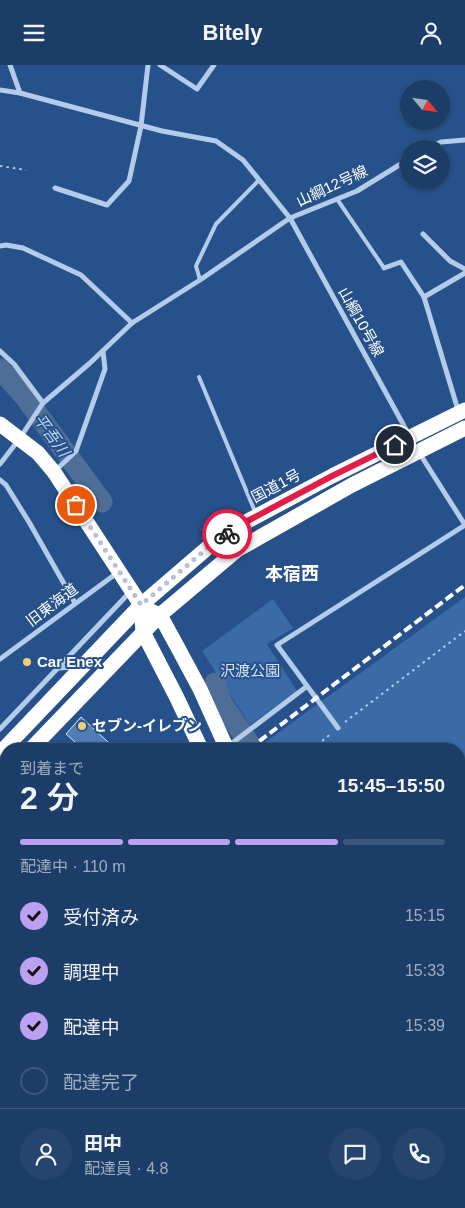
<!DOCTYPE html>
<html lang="ja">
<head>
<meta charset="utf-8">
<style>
	:root { --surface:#1c3d68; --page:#25446e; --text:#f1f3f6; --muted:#a0aec0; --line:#3a567c; --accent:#bca0f2 }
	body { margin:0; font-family:Arial,"Noto Sans JP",sans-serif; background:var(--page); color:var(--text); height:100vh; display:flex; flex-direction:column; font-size:19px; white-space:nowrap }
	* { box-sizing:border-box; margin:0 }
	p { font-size:16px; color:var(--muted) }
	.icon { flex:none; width:28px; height:28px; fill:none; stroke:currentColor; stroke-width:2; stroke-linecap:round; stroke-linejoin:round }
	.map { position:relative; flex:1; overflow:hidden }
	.side { position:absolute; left:0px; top:678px; width:465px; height:466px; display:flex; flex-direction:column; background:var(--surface); border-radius:20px 20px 0 0; box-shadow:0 1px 4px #0004,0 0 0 1px var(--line) }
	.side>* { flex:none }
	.needle { width:32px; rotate:119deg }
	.fabs { position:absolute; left:400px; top:15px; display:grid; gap:10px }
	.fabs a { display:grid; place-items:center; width:50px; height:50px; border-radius:50%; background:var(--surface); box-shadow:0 1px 4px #0004,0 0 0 1px var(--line); font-size:25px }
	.pin { position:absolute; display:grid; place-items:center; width:42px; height:42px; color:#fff; margin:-21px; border:2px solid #fff; border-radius:50%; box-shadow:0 1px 5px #0007 }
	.courier { position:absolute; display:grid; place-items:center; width:50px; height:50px; margin:-25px; border:4px solid #e11d48; border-radius:50%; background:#fff; color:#222; box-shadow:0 1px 6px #0007 }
	.overview em { font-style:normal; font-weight:600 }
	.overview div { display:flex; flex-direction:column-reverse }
	.overview { display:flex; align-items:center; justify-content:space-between; height:85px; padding:0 20px }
	h1 { font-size:32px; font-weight:600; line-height:38px }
	.bar { display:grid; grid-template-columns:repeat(4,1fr); gap:8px 5px; align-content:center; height:60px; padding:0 20px }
	.bar i { height:6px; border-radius:4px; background:var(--line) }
	.bar .current { background:var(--accent) }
	.bar p { grid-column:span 4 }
	.line { display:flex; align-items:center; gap:12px; padding:0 20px; border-top:1px solid var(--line) }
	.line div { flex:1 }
	.round { display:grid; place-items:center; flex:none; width:52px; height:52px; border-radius:26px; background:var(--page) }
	ol { padding:0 20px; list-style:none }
	li { display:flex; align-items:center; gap:15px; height:55px }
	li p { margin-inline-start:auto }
	li .icon { padding:5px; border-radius:50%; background:var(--accent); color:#111; stroke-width:4 }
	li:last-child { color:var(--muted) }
	li i { width:28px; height:28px; border:2px solid var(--line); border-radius:50% }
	header { display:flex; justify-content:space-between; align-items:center; height:65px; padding:0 20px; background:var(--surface); font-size:22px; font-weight:600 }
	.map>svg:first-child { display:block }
</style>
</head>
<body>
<header><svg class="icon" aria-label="menu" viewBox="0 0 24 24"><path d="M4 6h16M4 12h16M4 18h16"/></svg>Bitely<svg class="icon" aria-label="person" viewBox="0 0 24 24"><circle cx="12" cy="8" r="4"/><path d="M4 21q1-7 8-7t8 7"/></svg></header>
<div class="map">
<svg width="465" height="1143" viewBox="0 0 465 1143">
	<rect width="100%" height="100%" fill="#26518b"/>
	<g fill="#3a6ba7">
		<polygon points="465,532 465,1140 459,1135 459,684 256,684"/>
		<polygon points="273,534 293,563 267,579 297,626 250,660 202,586"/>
		<polygon points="6,864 6,1138 445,1138 440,1143 0,1143 0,869"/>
	</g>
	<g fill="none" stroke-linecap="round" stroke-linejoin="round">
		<g stroke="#4f6e97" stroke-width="21">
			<polyline points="0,304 25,332 102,437"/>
			<polyline points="215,618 222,638 253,684"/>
			<polyline points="459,910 465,908"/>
			<polyline points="250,1143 253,1138"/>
		</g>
	</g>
	<polygon fill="#527db3" stroke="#d8e6f8" points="81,652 108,677 102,684 83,684 66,669"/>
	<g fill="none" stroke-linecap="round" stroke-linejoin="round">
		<g stroke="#b3ccea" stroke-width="2" stroke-dasharray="2.5 4" stroke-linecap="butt">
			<polyline points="0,101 26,105"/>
			<polyline points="345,657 465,566"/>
			<polyline points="312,684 332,668"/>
			<polyline points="459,894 465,892"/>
			<polyline points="459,927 465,925"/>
			<polyline points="0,1100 6,1092"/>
		</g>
		<g stroke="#b3ccea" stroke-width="4">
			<polyline points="337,134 384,203"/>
			<polyline points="200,215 196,201 216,159 259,115"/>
			<polyline points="199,312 256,449"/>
		</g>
		<g stroke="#b3ccea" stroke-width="5">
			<polyline points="10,0 20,28"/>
			<polyline points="160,0 197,24 214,0"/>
			<polyline points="0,25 20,28 162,66 216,76 243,95 290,153 409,370"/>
			<polyline points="427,84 441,77 465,75"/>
			<polyline points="55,123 107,140 129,116 141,61 148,0"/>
			<polyline points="423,169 450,196 465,204"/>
			<polyline points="0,181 6,180 23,183 81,210 132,258"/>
			<polyline points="384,203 401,197 424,232 458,345"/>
			<polyline points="424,232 465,208"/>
			<polyline points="0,286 14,299 43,338"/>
			<polyline points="0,399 20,373 43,338 90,298 132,258 200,215 290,153 357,126 409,94"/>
			<polyline points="55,406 76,386 105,304 103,286"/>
			<polyline points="0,415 6,420 29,457 75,538"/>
			<polyline points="0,594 117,508"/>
			<polyline points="58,603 77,602"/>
			<polyline points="338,663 277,580 465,460 420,389"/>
			<polyline points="0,664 130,527"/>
			<polyline points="227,682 306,622"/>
			<polyline points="459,762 465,770"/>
			<polyline points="0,780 6,785"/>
			<polyline points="0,857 6,852"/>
			<polyline points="0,875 6,878"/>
			<polyline points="459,972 465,977"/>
			<polyline points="459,1111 465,1104"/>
			<polyline points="234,1143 237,1138"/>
			<polyline points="274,1143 277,1138"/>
			<polyline points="433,1143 437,1138"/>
		</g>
		<g stroke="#dee9f8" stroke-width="10">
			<polyline points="459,1023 465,1021"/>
			<polyline points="78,1143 82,1138"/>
		</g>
		<g stroke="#fff" stroke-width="15">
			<polyline points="0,359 38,388 54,407 141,540 143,567 177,633 201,684"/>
			<polyline points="151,546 160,550 178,583 200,624 227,684"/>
			<polyline points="31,684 160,550 237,485 352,420 465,363"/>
			<polyline points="0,688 141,540 212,479 240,460 332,411 465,345"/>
			<polyline points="0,716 6,709"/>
			<polyline points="338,1138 338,1143"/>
			<polyline points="354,1138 354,1143"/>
		</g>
		<g stroke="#fff" stroke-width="4" stroke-dasharray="9 4" stroke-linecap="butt">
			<polyline points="249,684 465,520"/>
			<polyline points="0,870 6,865"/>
		</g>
	</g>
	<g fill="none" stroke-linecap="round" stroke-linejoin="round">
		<polyline stroke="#b3c2d6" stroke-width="5" stroke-dasharray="0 9" points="76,440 141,540 212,479 227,469"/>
		<polyline stroke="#e11d48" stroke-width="6" points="227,469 240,460 332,411 395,380"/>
	</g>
	<g fill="#f3d078" stroke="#26518b" stroke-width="2">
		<circle cx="27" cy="597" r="5"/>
		<circle cx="82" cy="661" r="5"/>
	</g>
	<g text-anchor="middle" stroke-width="4" stroke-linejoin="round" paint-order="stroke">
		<g font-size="15" fill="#fff" stroke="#26518b">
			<text transform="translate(332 121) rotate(-25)" y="5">山綱12号線</text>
			<text transform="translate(361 257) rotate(61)" y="5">山綱10号線</text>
			<text transform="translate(276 421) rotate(-28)" y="5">国道1号</text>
			<text transform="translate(52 540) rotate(-37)" y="5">旧東海道</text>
		</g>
		<g font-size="15" font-weight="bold" fill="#fff" stroke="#26518b" text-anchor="start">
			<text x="37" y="602">Car Enex</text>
			<text x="92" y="666">セブン-イレブン</text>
		</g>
		<g font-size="15" fill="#d8e6f8" stroke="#26518b">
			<text x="250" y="611">沢渡公園</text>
		</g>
		<g font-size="16" font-style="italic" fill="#bfd6f1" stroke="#26518b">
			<text transform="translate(52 370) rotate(54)" y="6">平吾川</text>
		</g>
		<g font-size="18" font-weight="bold" fill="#fff" stroke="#26518b">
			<text x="292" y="515">本宿西</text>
		</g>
	</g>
</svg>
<div class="fabs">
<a><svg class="needle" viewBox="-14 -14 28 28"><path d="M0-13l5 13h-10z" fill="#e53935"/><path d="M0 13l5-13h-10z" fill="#a0aec0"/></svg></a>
<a><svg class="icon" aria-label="layers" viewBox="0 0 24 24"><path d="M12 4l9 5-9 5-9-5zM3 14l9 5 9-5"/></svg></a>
</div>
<div class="pin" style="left:76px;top:440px;background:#ea580c"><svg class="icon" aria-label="bag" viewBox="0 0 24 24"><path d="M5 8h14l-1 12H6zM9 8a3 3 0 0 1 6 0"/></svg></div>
<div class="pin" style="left:395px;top:380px;background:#1f2937"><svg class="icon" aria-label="home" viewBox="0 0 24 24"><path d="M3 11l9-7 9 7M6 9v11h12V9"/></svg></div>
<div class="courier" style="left:227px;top:469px"><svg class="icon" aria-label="bike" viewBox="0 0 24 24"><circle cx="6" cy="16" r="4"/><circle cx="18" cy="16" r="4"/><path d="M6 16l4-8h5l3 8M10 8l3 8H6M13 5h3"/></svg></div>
<section class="side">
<div class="overview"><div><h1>2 分</h1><p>到着まで</p></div><em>15:45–15:50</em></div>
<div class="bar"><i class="current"></i><i class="current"></i><i class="current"></i><i></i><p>配達中 · 110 m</p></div>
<ol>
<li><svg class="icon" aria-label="check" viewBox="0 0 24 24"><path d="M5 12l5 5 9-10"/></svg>受付済み<p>15:15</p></li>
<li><svg class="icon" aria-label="check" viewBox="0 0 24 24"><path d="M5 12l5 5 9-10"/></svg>調理中<p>15:33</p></li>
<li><svg class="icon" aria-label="check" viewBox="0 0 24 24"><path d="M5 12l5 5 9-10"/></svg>配達中<p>15:39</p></li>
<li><i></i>配達完了</li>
</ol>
<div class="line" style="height:90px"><a class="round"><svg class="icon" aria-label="person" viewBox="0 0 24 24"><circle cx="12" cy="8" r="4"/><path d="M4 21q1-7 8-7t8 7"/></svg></a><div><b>田中</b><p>配達員 · 4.8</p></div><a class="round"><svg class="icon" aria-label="chat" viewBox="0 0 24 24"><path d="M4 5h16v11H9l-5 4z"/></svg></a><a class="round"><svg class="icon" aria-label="phone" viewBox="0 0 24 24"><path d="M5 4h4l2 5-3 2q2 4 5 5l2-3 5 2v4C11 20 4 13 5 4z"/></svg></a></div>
</section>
</div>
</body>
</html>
